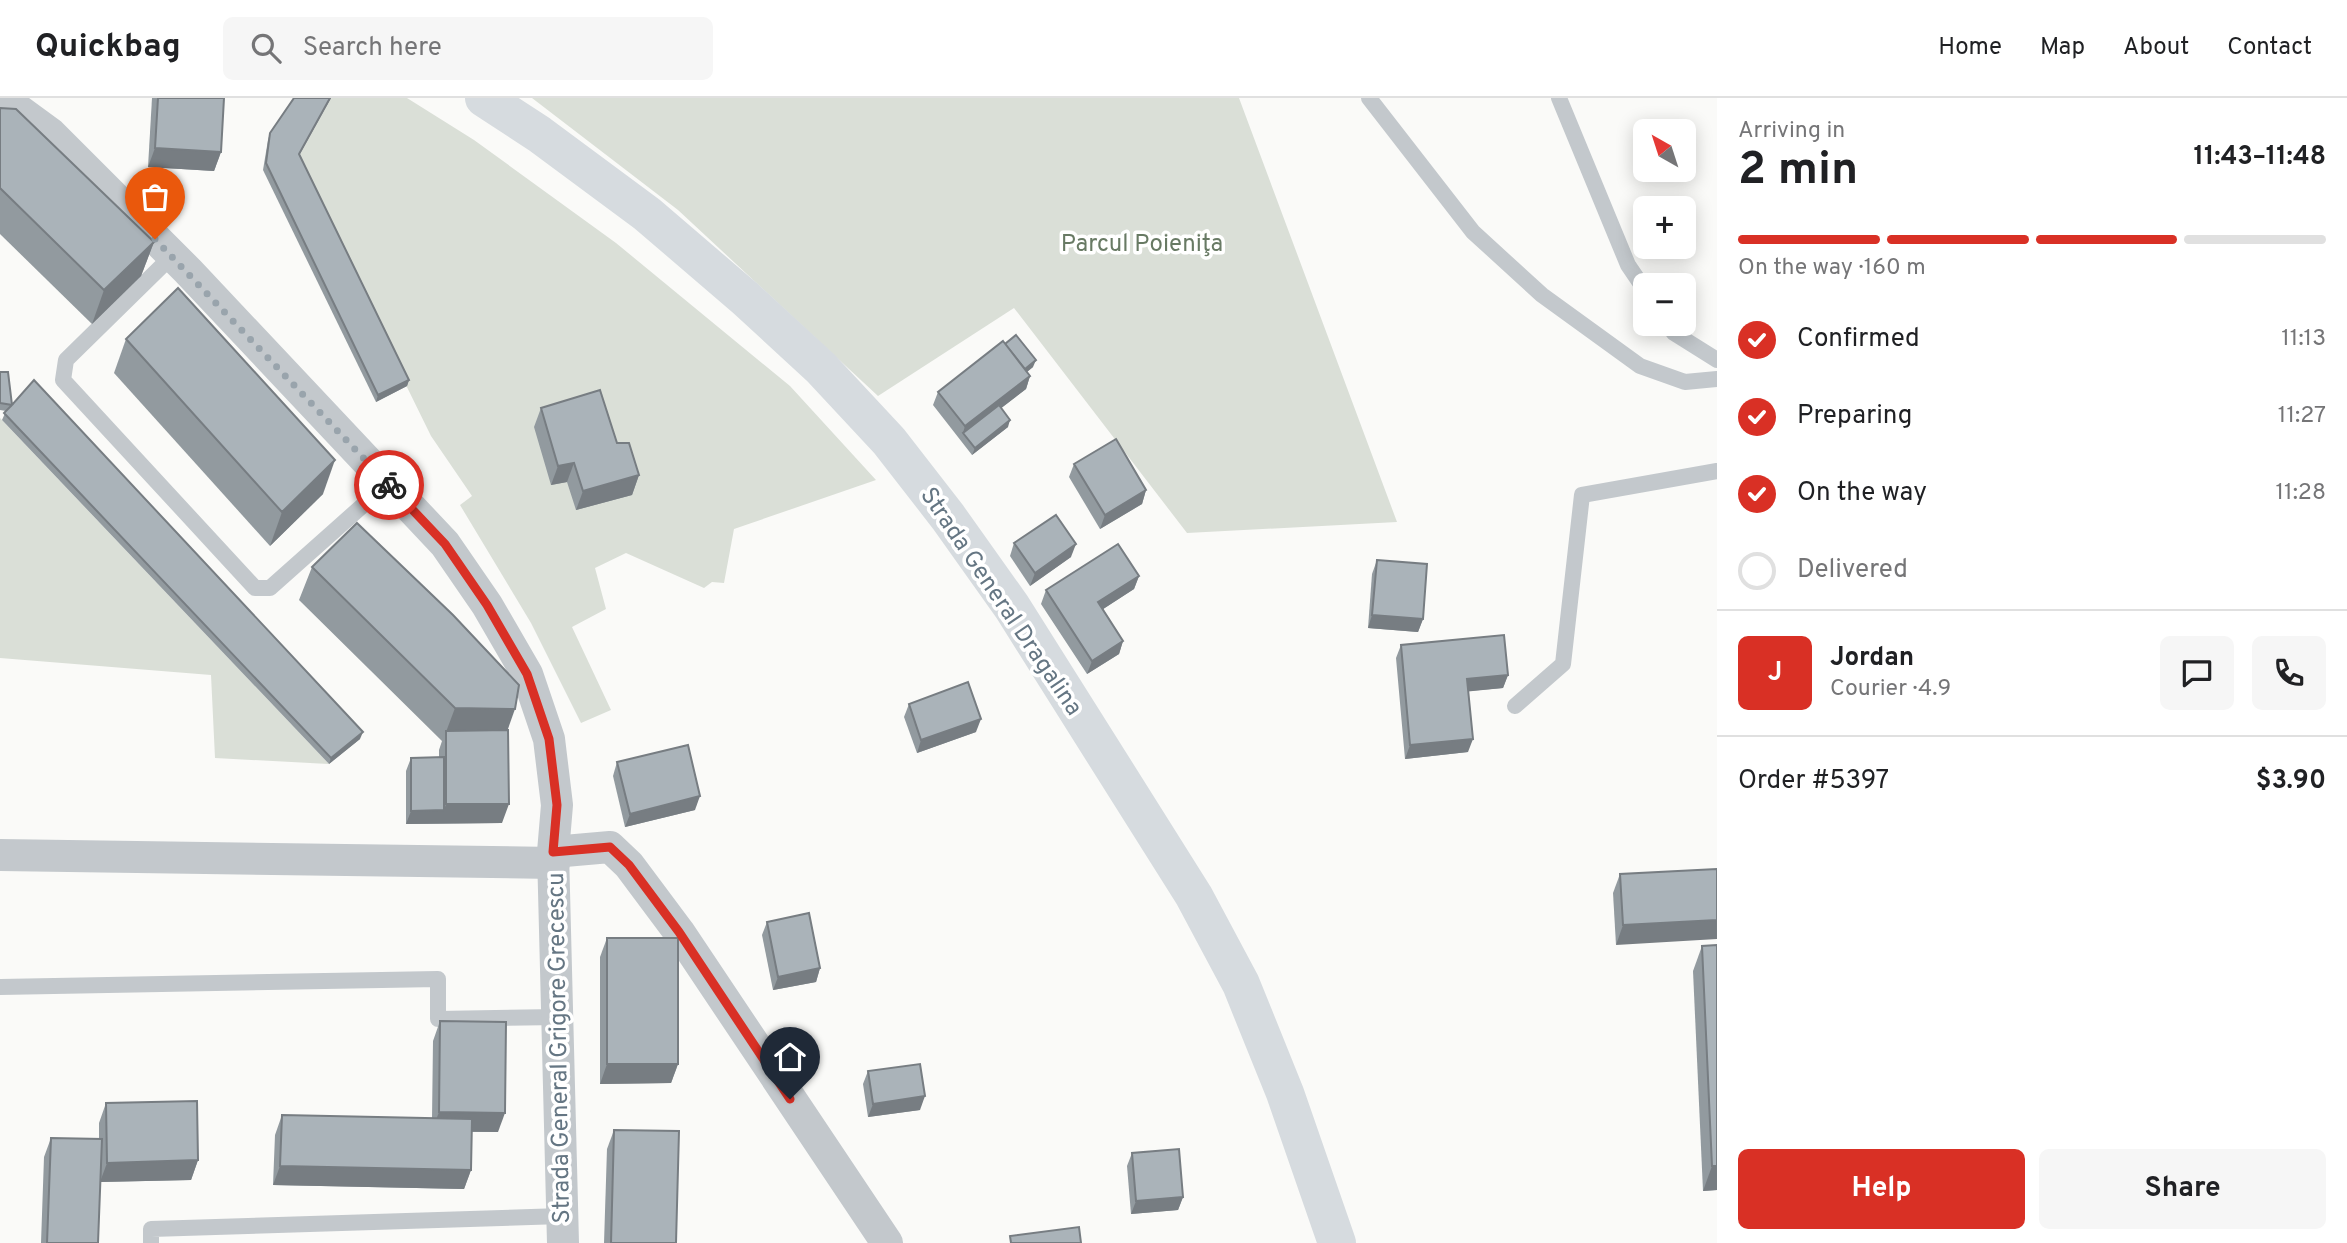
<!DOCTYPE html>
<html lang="en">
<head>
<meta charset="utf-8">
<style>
	:root { --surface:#fff; --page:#f6f6f6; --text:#202124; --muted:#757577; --line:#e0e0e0; --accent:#d93025 }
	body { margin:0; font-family:Overpass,sans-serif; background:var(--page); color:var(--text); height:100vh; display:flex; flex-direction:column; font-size:26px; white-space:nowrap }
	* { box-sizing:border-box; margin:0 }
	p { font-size:23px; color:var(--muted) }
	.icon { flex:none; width:38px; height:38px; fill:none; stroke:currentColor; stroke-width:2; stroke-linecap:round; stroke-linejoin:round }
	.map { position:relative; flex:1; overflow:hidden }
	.drawer { display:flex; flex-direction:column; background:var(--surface); width:630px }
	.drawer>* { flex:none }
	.needle { width:46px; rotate:321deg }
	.controls { position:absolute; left:1633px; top:21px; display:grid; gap:14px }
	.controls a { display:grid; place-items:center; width:63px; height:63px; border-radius:10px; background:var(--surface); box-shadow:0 4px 18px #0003; font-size:35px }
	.pin { position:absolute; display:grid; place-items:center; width:60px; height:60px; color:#fff; margin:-72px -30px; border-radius:50% 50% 50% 0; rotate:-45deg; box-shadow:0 0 7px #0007 }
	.pin .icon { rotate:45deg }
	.courier { position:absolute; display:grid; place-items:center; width:70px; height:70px; margin:-35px; border:5px solid #d93025; border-radius:50%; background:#fff; color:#222; box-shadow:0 2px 9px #0007 }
	.summary em { font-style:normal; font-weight:700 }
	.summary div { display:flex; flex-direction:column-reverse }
	.summary { display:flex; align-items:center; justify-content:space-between; height:119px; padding:0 21px }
	h1 { font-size:46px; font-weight:700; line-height:52px }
	.bar { display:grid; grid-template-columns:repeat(4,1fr); gap:10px 7px; align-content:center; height:84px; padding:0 21px }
	.bar i { height:9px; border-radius:5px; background:var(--line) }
	.bar .active { background:var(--accent) }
	.bar p { grid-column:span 4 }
	.line { display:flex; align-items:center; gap:18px; padding:0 21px; border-top:2px solid var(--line) }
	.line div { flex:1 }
	.round { display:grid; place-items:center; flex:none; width:74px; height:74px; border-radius:10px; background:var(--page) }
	ol { padding:0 21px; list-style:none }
	li { display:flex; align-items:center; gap:21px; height:77px }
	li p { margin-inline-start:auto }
	li .icon { padding:7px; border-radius:50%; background:var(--accent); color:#fff; stroke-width:4 }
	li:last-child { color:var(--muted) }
	li i { width:38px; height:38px; border:4px solid var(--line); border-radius:50% }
	.button { display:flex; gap:14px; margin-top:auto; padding:14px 21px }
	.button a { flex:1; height:80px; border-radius:10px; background:var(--accent); color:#fff; font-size:28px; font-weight:700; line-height:80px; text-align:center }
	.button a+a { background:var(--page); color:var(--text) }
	header { display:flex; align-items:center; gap:42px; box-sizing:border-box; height:98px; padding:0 35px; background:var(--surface); border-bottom:2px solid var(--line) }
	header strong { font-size:33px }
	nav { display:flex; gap:38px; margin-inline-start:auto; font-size:24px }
	.search { width:490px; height:63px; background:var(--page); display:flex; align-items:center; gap:18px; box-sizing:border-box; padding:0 24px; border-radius:10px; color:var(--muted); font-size:26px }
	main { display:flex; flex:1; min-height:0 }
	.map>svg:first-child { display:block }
</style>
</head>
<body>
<header>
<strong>Quickbag</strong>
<div class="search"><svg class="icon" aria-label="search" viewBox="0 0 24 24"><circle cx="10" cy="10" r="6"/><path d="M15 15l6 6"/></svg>Search here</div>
<nav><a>Home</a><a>Map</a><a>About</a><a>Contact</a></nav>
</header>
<main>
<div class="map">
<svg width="1717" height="1145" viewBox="0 0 1717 1145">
	<rect width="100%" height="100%" fill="#fafaf8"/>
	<g fill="#dadfd7">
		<polygon points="331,0 407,0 474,42 616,145 790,288 876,382 734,431 724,485 712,484 704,490 626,455 595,470 606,511 572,529 611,612 581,625 531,525 460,407 472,398 431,338 296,63"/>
		<polygon points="532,0 1239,0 1397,424 1187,435 1014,210 878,298 678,112"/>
		<polygon points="0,320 329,666 215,660 211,577 0,560"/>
	</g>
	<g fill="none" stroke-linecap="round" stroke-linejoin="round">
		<g stroke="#c3c8cc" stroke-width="16">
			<polyline points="1369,0 1473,134 1542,197 1640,268 1685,284 1717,281"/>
			<polyline points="1559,0 1628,167 1645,192"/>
			<polyline points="172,158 66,262 63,282 255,490 270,490 388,385"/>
			<polyline points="1667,226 1674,235 1717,262"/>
			<polyline points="1515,608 1563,566 1582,397 1717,373"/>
			<polyline points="0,889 438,881 438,921 558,919"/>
			<polyline points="151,1145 151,1131 562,1118"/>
		</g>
		<g stroke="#c3c8cc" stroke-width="32">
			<polyline points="2,0 51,36 188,173 445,446 487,507 527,576 549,641 557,707 553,754 563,1145"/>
			<polyline points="553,754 610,749 629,767 679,834 887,1145"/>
			<polyline points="0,757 554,765"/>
		</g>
		<polyline stroke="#d6dbdf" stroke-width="38" points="484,0 539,36 647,116 745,200 821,270 889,343 948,419 1012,509 1194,798 1241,886 1285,995 1337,1145"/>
	</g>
	<g fill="#929a9f">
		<polygon points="152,0 224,0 221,54 214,73 148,69"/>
		<polygon points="0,10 154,144 141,178 92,226 0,136"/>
		<polygon points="270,35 299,57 409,282 407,288 376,304 263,72 268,42"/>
		<polygon points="126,241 323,396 270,448 114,275"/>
		<polygon points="1005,246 1033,269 1027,274 1030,278 1026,291 1001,310 1008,329 972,357 933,307 938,294"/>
		<polygon points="0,274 12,307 360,641 329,666 2,322 6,313 0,312"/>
		<polygon points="541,310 617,345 639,377 632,397 576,412 567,384 551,387 534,329"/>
		<polygon points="1074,366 1146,392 1142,406 1100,431 1069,379"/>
		<polygon points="1014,445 1071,459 1030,488 1010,458"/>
		<polygon points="1377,462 1423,521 1418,534 1368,530 1372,476"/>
		<polygon points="312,469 507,632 502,725 406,726 406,673 411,660 439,659 439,652 442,643 299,502"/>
		<polygon points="1139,478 1134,491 1103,511 1123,543 1119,556 1087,576 1041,506 1046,492"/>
		<polygon points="1401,547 1508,577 1503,590 1469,593 1468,654 1405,661 1396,560"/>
		<polygon points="909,606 976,634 917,655 904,619"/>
		<polygon points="617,664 695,712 625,729 613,678"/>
		<polygon points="1717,771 1616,847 1613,795 1620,776"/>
		<polygon points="767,824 820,870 816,884 773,892 762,837"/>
		<polygon points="607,840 678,966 671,985 600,986 600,859"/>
		<polygon points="1702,848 1717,1092 1703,1093 1693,873"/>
		<polygon points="440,923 498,1034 472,1034 471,1072 464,1091 273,1087 275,1037 282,1017 432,1021 433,943"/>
		<polygon points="868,973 920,1012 868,1019 863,986"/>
		<polygon points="106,1005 198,1062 191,1082 100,1084 98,1145 41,1145 44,1059 51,1040 99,1041 99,1025"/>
		<polygon points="614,1032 676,1145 604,1145 607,1051"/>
		<polygon points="1132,1055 1183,1099 1178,1112 1131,1116 1127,1068"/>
	</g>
	<g fill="#777d82">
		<polygon points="330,0 331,0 296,63 299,56"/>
		<polygon points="155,50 221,54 214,73 148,69"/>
		<polygon points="154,144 141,178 92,226 104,192"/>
		<polygon points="1036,262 1033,269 1018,281 1020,274"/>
		<polygon points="1030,278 1026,291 965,338 963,335 965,328"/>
		<polygon points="409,282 407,288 376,304 378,297"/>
		<polygon points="1010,322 1008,329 972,357 975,350"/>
		<polygon points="335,362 323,396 270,448 282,414"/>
		<polygon points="574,365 567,384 551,387 558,368"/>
		<polygon points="639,377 632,397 576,412 583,393"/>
		<polygon points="1146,392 1142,406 1100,431 1105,417"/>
		<polygon points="1076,446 1071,459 1030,488 1035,475"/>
		<polygon points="1139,478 1134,491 1094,517 1098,504"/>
		<polygon points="1372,517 1423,521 1418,534 1368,530"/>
		<polygon points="1123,543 1119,556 1087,576 1092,563"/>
		<polygon points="1508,577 1503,590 1463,594 1467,581"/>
		<polygon points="455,610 515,611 503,645 446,634"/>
		<polygon points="981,621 976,634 917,655 921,642"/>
		<polygon points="363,634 360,641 329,666 331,660"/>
		<polygon points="1473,641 1468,654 1405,661 1410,647"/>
		<polygon points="700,698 695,712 625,729 630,716"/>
		<polygon points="446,706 509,706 502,725 406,726 411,713 444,712"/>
		<polygon points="1717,822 1717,841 1616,847 1623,827"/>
		<polygon points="820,870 816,884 773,892 778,879"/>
		<polygon points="607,966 678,966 671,985 600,986"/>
		<polygon points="925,998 920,1012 868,1019 873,1006"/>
		<polygon points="439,1014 505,1015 498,1034 432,1033"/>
		<polygon points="198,1062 191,1082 100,1084 107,1065"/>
		<polygon points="280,1068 471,1072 464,1091 273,1087"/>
		<polygon points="1712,1068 1717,1068 1717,1092 1703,1093"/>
		<polygon points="1183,1099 1178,1112 1131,1116 1136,1103"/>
	</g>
	<g fill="#aab3b9" stroke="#777d82" stroke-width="2">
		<polygon points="158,0 224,0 221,54 155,50"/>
		<polygon points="294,0 330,0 299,56 409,282 378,297 266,65 270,35"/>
		<polygon points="0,10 16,11 154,144 104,192 0,90"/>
		<polygon points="178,190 335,362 282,414 126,241"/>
		<polygon points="1016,237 1036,262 1025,271 1005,246"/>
		<polygon points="1003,243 1030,278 965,328 938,294"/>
		<polygon points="0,274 8,274 12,307 34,282 363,634 331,660 4,315 12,307 0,305"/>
		<polygon points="600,292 617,345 629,345 639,377 583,393 574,365 558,368 541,310"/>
		<polygon points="999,307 1010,322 975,350 963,335"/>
		<polygon points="1116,341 1146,392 1105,417 1074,366"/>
		<polygon points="1056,417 1076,446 1035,475 1014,445"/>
		<polygon points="357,425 453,517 519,587 515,611 455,610 312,469"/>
		<polygon points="1118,446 1139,478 1098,504 1123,543 1092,563 1046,492"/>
		<polygon points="1377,462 1427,466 1423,521 1372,517"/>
		<polygon points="1504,537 1508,577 1467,581 1473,641 1410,647 1401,547"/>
		<polygon points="968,584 981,621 921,642 909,606"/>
		<polygon points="508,632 509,706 446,706 446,633"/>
		<polygon points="688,647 700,698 630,716 617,664"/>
		<polygon points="444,659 444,712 411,713 411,660"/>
		<polygon points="1717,771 1717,822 1623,827 1620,776"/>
		<polygon points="809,815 820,870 778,879 767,824"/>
		<rect x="607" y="840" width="71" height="126"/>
		<polygon points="1717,847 1717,1068 1712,1068 1702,848"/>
		<polygon points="440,923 506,924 505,1015 439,1014"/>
		<polygon points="920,966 925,998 873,1006 868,973"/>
		<polygon points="197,1003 198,1062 107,1065 106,1005"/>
		<polygon points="282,1017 472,1021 471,1072 280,1068"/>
		<polygon points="614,1032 679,1033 676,1145 611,1145"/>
		<polygon points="51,1040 102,1041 98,1145 47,1145"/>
		<polygon points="1179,1051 1183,1099 1136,1103 1132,1055"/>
		<polygon points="1079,1129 1081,1145 1011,1145 1010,1138"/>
	</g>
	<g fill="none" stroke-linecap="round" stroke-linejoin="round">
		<polyline stroke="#99a4ac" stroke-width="7" stroke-dasharray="0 12.6" points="155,141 389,387"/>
		<polyline stroke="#d93025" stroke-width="9" points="389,387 445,446 487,507 527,576 549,641 557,707 553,754 610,749 629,767 679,834 790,1001"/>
	</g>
	<g text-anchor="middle" stroke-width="7" stroke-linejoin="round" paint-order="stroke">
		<g font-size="24" fill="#687a64" stroke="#fff">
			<text x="1142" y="153">Parcul Poieniţa</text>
		</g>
		<g font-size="24" fill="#657683" stroke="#fff">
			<text transform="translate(1002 503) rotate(56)" y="8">Strada General Dragalina</text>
			<text transform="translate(558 950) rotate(-91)" y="8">Strada General Grigore Grecescu</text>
		</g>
	</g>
</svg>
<div class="controls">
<a><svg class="needle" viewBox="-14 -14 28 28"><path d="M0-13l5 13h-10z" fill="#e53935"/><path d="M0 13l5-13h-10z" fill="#757577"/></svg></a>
<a>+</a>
<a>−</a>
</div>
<div class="pin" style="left:155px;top:141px;background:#ea580c"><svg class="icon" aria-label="bag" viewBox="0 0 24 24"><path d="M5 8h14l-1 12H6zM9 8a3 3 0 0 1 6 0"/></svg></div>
<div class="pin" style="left:790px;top:1001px;background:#1f2937"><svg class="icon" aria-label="home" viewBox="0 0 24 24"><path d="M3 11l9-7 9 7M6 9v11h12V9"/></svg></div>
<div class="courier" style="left:389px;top:387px"><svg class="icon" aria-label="bike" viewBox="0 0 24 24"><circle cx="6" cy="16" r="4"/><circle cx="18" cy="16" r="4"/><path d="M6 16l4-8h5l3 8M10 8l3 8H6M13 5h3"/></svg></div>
</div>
<section class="drawer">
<div class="summary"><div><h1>2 min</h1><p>Arriving in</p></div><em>11:43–11:48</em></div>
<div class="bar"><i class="active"></i><i class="active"></i><i class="active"></i><i></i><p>On the way · 160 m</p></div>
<ol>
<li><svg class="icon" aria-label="check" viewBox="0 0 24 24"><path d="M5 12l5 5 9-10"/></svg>Confirmed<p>11:13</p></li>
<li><svg class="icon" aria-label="check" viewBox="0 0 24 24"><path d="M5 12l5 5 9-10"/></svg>Preparing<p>11:27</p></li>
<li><svg class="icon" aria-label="check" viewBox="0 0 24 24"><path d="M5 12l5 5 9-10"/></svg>On the way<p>11:28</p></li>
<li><i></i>Delivered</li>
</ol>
<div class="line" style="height:126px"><b class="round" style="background:var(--accent);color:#fff">J</b><div><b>Jordan</b><p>Courier · 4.9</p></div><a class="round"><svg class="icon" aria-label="chat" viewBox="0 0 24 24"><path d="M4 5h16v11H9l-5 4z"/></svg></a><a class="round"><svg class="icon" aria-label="phone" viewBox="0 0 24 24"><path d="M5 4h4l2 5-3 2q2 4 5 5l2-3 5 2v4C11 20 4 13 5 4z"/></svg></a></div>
<div class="line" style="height:91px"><div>Order #5397</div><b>$3.90</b></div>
<div class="button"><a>Help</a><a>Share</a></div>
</section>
</main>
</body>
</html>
